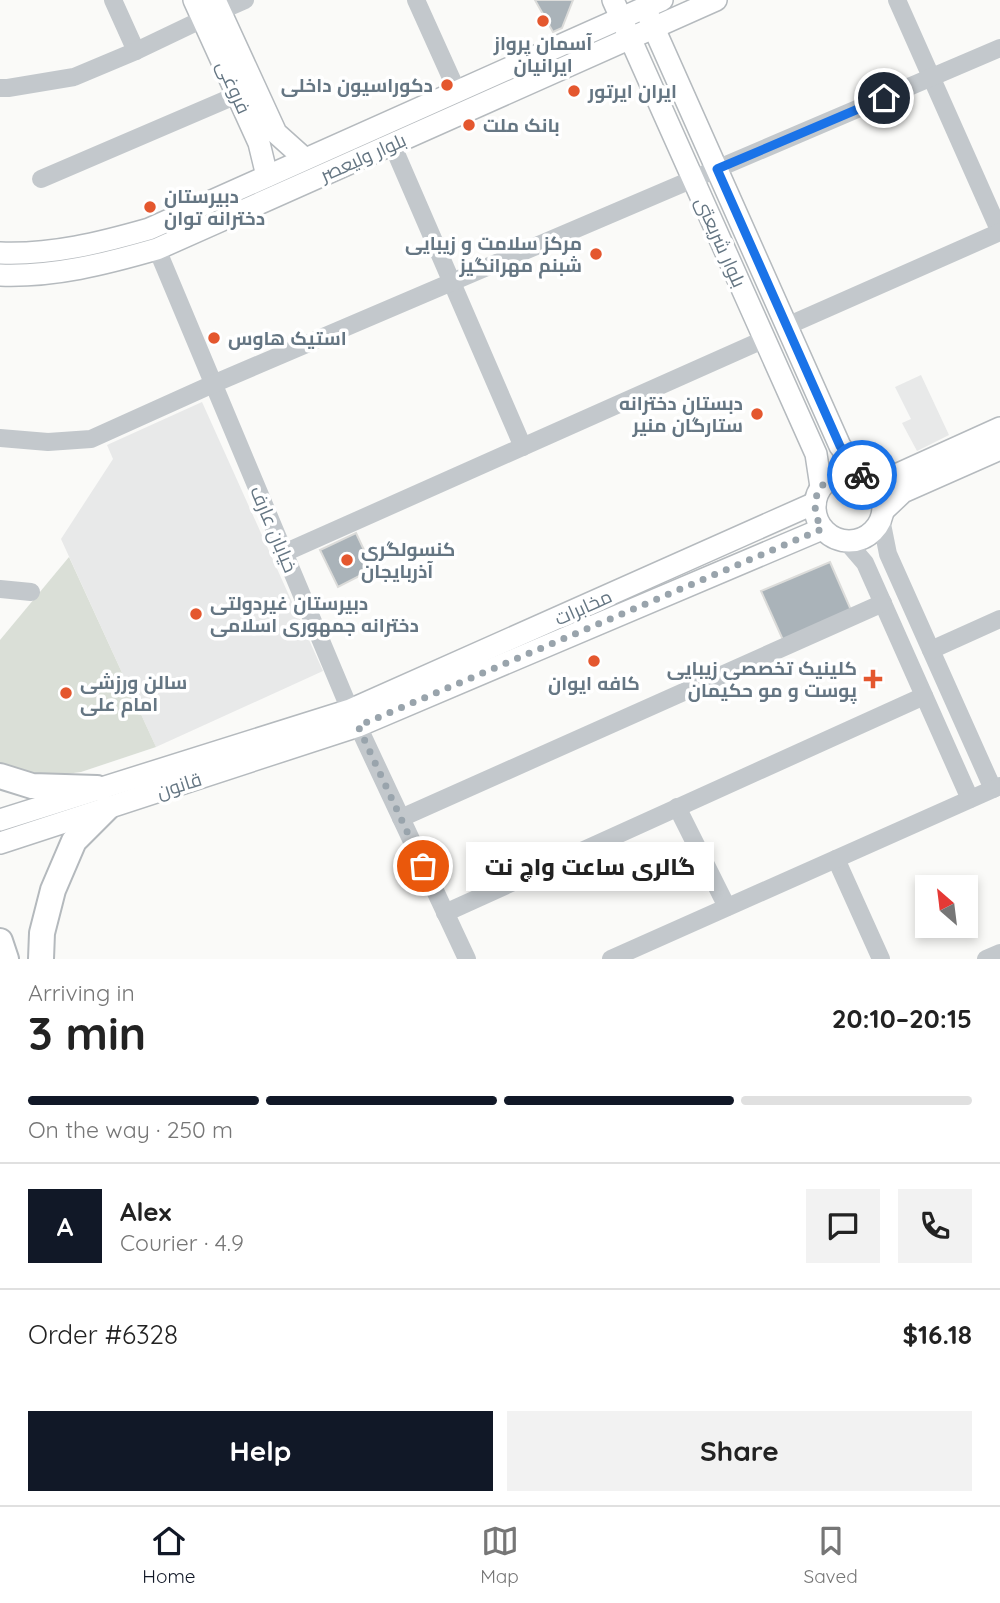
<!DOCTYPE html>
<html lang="en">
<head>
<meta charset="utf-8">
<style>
	:root { --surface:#fff; --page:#f2f2f2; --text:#222; --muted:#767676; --line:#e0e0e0; --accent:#111827 }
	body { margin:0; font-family:Quicksand,Cairo,sans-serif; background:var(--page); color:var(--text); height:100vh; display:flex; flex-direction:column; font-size:26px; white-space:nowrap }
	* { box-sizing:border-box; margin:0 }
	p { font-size:23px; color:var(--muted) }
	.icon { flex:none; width:38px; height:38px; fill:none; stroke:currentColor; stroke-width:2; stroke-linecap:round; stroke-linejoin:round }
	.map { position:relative; height:959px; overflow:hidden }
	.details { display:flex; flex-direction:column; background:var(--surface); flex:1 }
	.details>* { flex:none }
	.needle { width:46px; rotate:332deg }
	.tools { position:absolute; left:915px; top:875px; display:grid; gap:14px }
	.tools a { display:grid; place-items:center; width:63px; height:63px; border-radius:0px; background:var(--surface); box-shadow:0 4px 10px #0003; font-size:35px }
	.pin { position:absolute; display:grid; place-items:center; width:60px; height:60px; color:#fff; margin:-30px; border:4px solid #fff; border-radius:50%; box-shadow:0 2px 7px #0007 }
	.courier { position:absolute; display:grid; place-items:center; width:70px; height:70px; margin:-35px; border:5px solid #1a73e8; border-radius:50%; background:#fff; color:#222; box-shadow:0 2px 9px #0007 }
	.bubble { position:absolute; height:49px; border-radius:0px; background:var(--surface); box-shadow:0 4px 10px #0003; font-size:23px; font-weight:800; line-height:49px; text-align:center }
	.headline em { font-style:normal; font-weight:800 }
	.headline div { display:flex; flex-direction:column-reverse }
	.headline { display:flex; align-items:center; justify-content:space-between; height:119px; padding:0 28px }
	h1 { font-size:46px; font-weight:800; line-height:52px }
	.bar { display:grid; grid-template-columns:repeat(4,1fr); gap:10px 7px; align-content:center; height:84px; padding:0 28px }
	.bar i { height:9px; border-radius:5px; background:var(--line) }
	.bar .active { background:var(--accent) }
	.bar p { grid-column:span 4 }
	.line { display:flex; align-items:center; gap:18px; padding:0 28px; border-top:2px solid var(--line) }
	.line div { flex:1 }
	.round { display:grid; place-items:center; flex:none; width:74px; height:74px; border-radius:0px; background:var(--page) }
	.button { display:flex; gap:14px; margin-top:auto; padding:14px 28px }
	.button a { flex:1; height:80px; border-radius:0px; background:var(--accent); color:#fff; font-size:28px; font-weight:800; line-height:80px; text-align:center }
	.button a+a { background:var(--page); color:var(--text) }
	.dock { display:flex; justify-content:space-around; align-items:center; height:98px; border-top:2px solid var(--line); background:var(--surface); font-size:19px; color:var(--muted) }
	.dock a { display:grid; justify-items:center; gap:4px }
	.dock .active { color:var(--accent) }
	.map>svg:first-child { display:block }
</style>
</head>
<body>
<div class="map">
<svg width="1000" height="959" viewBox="0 0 1000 959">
	<rect width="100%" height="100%" fill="#fafaf8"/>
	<g fill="#e8e9e9">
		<polygon points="921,375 949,435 917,451 902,423 911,419 895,387"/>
		<polygon points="202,402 323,671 156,747 61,539 113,459 107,445"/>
	</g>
	<polygon fill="#dadfd7" points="69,557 156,747 81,772 43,777 0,765 0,640"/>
	<g fill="#aab3b9" stroke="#dcdcda" stroke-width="2">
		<polygon points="535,0 573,0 562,28 553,32"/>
		<polygon points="356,533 373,569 338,587 320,550"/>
		<polygon points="830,562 851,610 783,640 761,591"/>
	</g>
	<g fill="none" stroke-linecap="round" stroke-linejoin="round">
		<defs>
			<g id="major">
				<polyline points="194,0 259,143 267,176"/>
				<polyline points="215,0 276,133 305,159"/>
				<polyline points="613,0 816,454 821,487"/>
				<polyline points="649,17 840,446 862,475"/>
				<path d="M0,253C52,255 100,243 149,229L662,0"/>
				<path d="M0,275C54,277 105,264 157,249L716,0"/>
				<circle cx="849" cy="507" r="34"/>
				<polyline points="870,479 896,475 1000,428"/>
				<polyline points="884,510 903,492 1000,449"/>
				<polyline points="0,820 350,710 815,503"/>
				<polyline points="0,843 358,726 822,529"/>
			</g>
			<g id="highway">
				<polyline points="0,776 32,786 97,788"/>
				<polyline points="0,941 6,959"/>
				<polyline points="41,959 42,933 53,890 74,841 107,808"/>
			</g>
		</defs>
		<use href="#major" stroke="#b5babe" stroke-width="24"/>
		<use href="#highway" stroke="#b4b9bd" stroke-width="28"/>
		<g stroke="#c3c8cc" stroke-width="18">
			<polyline points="113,0 136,51"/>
			<polyline points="416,0 457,91"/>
			<polyline points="897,0 1000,232"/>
			<polyline points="220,11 245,0"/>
			<polyline points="0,88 8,88 74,77 136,51 203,19"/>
			<polyline points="392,144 523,447"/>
			<polyline points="41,179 237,95"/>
			<polyline points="157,249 350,710"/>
			<polyline points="787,326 1000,232"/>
			<polyline points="0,438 48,442 91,439 213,384 1000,48"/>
			<polyline points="881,519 888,554 993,789"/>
			<polyline points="846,541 865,563 970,799"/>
			<polyline points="284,553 765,339"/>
			<polyline points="0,589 31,592"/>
			<polyline points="931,650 1000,619"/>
			<polyline points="358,726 467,959"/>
			<polyline points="677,807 727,907"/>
			<polyline points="401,818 883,603"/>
			<polyline points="836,859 881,959"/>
			<polyline points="445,913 924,696"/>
			<polyline points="611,959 1000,786"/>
			<polyline points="986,959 1000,953"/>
		</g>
		<use href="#major" stroke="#fff" stroke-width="21"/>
		<use href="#highway" stroke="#fff" stroke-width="24"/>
	</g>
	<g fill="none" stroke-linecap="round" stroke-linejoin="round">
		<path stroke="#99a4ac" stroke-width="7" stroke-dasharray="0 12.6" d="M423,866L358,726L822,529C803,496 826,467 862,475"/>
		<polyline stroke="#1a73e8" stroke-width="9" points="862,475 840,446 717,169 884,98"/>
	</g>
	<g fill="#e4572e" stroke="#fff" stroke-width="2.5">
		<circle cx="543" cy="21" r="7"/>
		<circle cx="447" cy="85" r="7"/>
		<circle cx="574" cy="91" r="7"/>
		<circle cx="469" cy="125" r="7"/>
		<circle cx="150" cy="207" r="7"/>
		<circle cx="596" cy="254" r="7"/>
		<circle cx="214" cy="338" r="7"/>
		<circle cx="757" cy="414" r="7"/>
		<circle cx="347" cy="560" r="7"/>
		<circle cx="196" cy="614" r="7"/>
		<circle cx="594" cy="661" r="7"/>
		<path d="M869.5 668.5h7v7h7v7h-7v7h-7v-7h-7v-7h7z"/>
		<circle cx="66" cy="693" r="7"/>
	</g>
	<g text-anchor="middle" stroke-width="7" stroke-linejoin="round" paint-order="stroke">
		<g font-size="19" font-weight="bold" fill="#657683" stroke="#fff" text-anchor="start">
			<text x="543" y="50" text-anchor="middle">آسمان پرواز<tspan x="543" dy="22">ایرانیان</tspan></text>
			<text x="433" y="92" text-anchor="end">دکوراسیون داخلی</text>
			<text x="588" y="98">ایران ایرتور</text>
			<text x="483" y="132">بانک ملت</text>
			<text x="164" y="203">دبیرستان<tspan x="164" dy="22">دخترانه توان</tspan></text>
			<text x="582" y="250" text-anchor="end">مرکز سلامت و زیبایی<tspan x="582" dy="22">شبنم مهرانگیز</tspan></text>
			<text x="228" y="345">استیک هاوس</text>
			<text x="743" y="410" text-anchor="end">دبستان دخترانه<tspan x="743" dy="22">ستارگان منیر</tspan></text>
			<text x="361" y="556">کنسولگری<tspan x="361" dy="22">آذربایجان</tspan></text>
			<text x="210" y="610">دبیرستان غیردولتی<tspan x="210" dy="22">دخترانه جمهوری اسلامی</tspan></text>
			<text x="857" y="675" text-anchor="end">کلینیک تخصصی زیبایی<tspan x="857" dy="22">پوست و مو حکیمان</tspan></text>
			<text x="80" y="689">سالن ورزشی<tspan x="80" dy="22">امام علی</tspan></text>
			<text x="594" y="690" text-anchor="middle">کافه ایوان</text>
		</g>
		<g font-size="19" fill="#657683" stroke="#fff">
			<text transform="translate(234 87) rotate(66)" y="7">فروغى</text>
			<text transform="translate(363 157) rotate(-24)" y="7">بلوار ولیعصر</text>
			<text transform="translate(721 242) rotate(66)" y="7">بلوار شریعتى</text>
			<text transform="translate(274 529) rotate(67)" y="7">خیابان عارف</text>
			<text transform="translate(583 607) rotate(-24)" y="7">مخابرات</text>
			<text transform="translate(179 785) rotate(-18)" y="7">قانون</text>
		</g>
	</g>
</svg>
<div class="tools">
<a><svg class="needle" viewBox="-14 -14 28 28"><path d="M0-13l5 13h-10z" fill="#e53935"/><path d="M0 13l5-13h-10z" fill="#767676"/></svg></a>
</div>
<div class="pin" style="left:423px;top:866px;background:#ea580c"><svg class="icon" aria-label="bag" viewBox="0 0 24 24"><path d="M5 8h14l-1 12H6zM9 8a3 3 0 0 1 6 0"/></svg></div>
<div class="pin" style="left:884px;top:98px;background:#1f2937"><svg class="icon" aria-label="home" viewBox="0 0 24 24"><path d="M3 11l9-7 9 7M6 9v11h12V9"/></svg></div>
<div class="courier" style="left:862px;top:475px"><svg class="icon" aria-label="bike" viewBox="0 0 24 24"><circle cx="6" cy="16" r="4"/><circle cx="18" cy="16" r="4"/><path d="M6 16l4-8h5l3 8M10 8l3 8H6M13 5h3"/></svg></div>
<div class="bubble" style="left:466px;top:842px;width:248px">گالری ساعت واچ نت</div>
</div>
<section class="details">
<div class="headline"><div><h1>3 min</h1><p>Arriving in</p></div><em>20:10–20:15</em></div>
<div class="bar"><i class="active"></i><i class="active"></i><i class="active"></i><i></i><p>On the way · 250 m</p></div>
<div class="line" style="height:126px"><b class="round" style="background:var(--accent);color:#fff">A</b><div><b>Alex</b><p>Courier · 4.9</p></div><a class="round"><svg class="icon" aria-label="chat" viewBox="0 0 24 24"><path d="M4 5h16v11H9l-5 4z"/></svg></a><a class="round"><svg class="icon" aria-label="phone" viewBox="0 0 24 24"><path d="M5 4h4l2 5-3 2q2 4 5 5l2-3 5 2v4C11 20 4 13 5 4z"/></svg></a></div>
<div class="line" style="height:91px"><div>Order #6328</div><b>$16.18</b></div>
<div class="button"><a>Help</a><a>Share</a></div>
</section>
<nav class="dock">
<a class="active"><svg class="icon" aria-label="home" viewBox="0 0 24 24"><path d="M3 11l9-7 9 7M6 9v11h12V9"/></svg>Home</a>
<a><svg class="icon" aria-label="map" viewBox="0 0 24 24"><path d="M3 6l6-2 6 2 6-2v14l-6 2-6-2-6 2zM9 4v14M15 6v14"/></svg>Map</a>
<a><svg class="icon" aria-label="saved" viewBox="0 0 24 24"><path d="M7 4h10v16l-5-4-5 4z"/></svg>Saved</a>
</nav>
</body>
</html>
